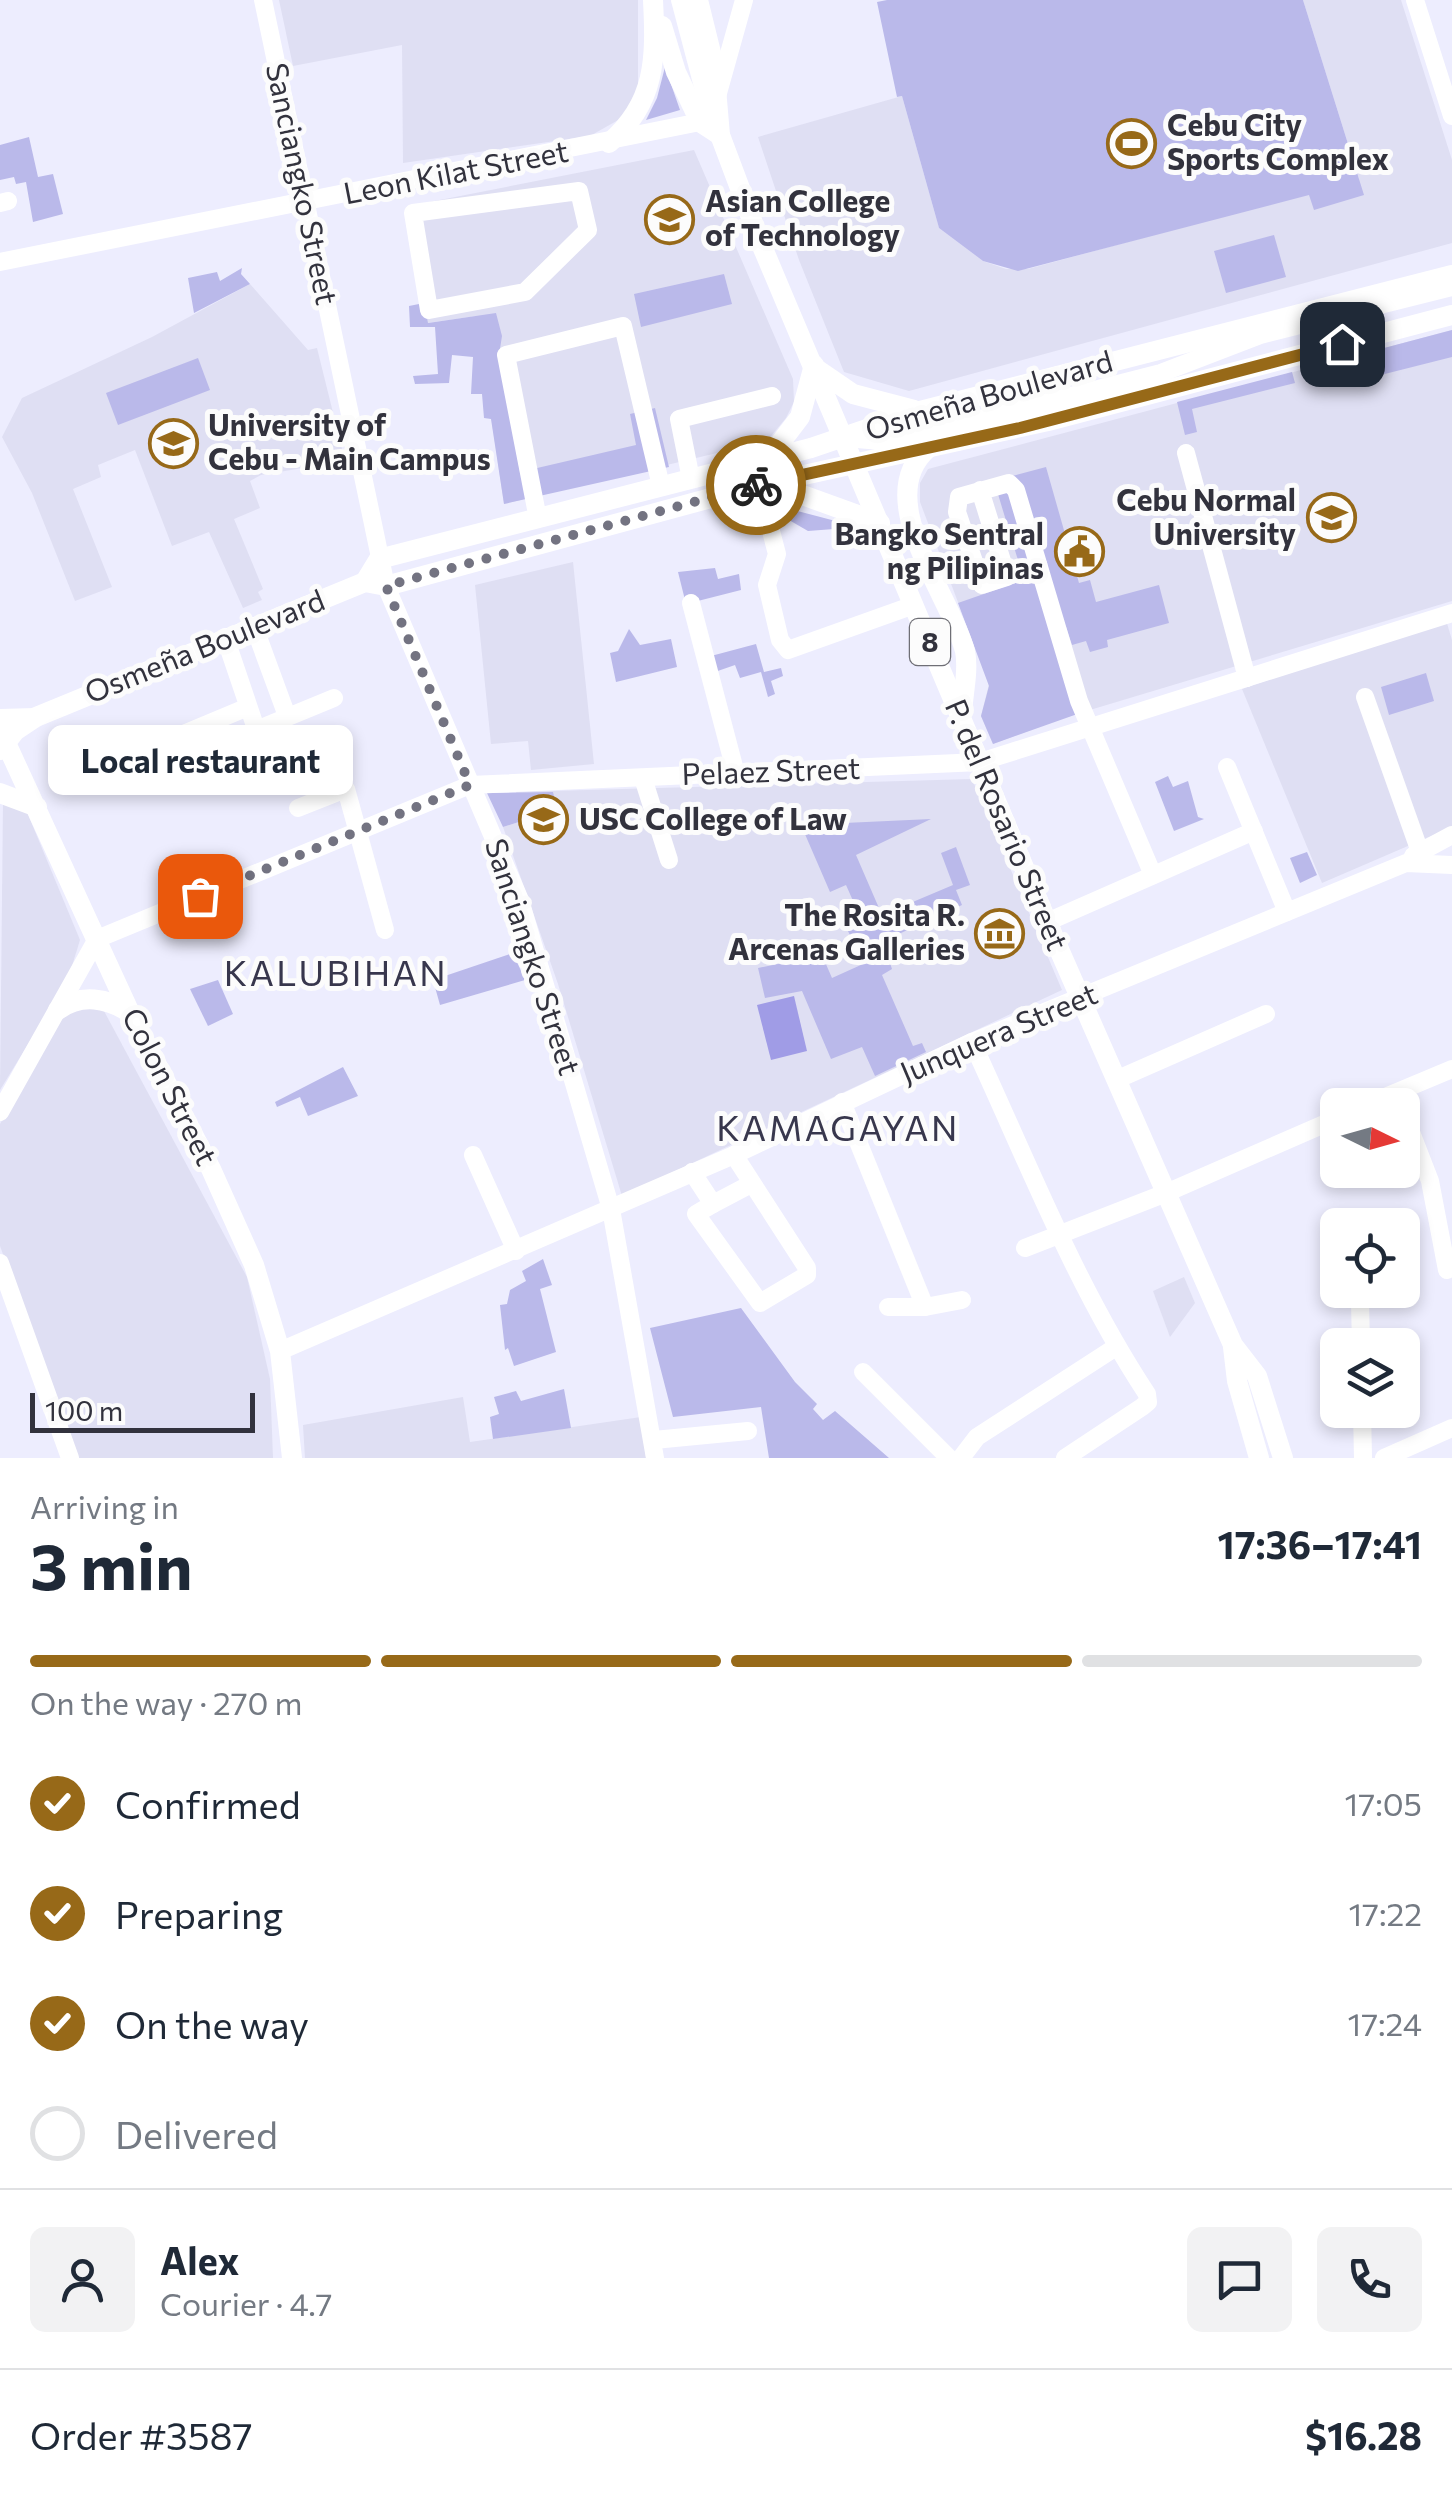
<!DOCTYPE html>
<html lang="en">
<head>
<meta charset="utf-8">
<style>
	:root { --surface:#fff; --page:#f2f2f3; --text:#1f2937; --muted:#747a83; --line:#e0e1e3; --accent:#976918 }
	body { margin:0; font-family:Commissioner,sans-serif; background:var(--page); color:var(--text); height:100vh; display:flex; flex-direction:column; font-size:38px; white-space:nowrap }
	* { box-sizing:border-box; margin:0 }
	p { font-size:32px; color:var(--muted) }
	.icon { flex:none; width:55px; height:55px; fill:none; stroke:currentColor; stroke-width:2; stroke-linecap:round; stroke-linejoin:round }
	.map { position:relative; height:1458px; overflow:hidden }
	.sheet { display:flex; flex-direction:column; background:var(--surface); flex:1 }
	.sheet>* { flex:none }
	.needle { width:65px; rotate:95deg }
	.fabs { position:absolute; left:1320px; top:1088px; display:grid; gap:20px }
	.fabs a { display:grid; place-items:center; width:100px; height:100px; border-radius:15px; background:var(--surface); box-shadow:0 5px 15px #0003; font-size:50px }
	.scale { position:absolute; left:30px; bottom:25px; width:225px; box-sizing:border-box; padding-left:10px; border:5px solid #32323d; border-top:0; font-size:28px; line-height:35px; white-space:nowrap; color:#32323d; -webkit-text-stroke:8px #fcfcfc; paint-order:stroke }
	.pin { position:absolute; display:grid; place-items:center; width:85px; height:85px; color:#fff; margin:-42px; border-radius:20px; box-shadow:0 5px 15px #0006 }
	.courier { position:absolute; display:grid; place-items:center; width:100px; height:100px; margin:-50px; border:8px solid #976918; border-radius:50%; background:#fff; color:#222; box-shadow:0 2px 12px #0007 }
	.bubble { position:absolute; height:70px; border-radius:15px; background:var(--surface); box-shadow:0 5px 15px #0003; font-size:32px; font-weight:700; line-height:70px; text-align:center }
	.summary em { font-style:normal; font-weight:700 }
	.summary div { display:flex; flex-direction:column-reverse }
	.summary { display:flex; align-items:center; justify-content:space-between; height:170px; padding:0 30px }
	h1 { font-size:65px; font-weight:700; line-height:75px }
	.bar { display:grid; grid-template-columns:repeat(4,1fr); gap:15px 10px; align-content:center; height:120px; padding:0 30px }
	.bar i { height:12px; border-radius:8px; background:var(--line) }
	.bar .selected { background:var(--accent) }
	.bar p { grid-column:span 4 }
	.line { display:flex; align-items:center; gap:25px; padding:0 30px; border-top:2px solid var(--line) }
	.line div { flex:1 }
	.round { display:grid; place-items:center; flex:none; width:105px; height:105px; border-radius:15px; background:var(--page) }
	ol { padding:0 30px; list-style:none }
	li { display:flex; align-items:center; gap:30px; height:110px }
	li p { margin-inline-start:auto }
	li .icon { padding:10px; border-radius:50%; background:var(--accent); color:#fff; stroke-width:4 }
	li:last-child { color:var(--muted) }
	li i { width:55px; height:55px; border:5px solid var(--line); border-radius:50% }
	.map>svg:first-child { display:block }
</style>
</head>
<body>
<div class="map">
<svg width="1452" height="1458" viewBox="0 0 1452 1458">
	<rect width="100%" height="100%" fill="#ededfe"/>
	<g fill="#dfdff3">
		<polygon points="279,0 638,0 638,92 620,119 590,136 403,163 402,45 293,66"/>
		<polygon points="1303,0 1401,0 1452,160 1452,243 909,391 844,372 799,260 758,137 902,96 939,228 983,261 1006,269 1028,269 1359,179"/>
		<polygon points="694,150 793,379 794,402 786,418 767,441 504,504 476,316 427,323 409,206"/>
		<polygon points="250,284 308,350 317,348 345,461 261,475 250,481 260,508 234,519 263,589 258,592 262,600 243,608 209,532 172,546 135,450 98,465 101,477 73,489 112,587 75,601 32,493 2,437 22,398 152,337"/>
		<polygon points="1452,330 1452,601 1060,719 993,744 981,716 989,684 920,502 920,483 928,469"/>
		<polygon points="573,562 594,764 531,770 528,741 491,744 475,585"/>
		<polygon points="1446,620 1452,640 1452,827 1322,883 1242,689"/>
		<polygon points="972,779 1062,990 622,1196 558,984 503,827 525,820 516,792"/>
		<polygon points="3,803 27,812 80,940 68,979 0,1090"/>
		<polygon points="77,1005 104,1011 247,1277 270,1379 273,1458 76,1458 0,1246 0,1124 59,1020"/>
		<polygon points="1184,1277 1195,1303 1170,1337 1153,1291"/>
		<polygon points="463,1397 470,1442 641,1417 646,1458 305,1458 303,1425"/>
	</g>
	<g fill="#bab9ea">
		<polygon points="887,0 1303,0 1364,195 1314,210 1309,195 1018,271 983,261 939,228 902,96 897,97 877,2"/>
		<polygon points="665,67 680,110 646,120 657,98"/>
		<polygon points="29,137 38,177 53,174 63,214 33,222 26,182 16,184 14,177 0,180 0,145"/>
		<polygon points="1274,235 1286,277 1226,293 1214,251"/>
		<polygon points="242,268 241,274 250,284 194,313 188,278 217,272 220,281"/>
		<polygon points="724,274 732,304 641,327 634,294"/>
		<polygon points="424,303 428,323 496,313 502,336 499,355 520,472 636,445 630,414 655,408 669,467 504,504 491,419 484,418 482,394 471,394 473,357 452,355 449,383 415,384 413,376 438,374 435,327 410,327 409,306"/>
		<polygon points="1452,330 1452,357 1345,384 1339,360"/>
		<polygon points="198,358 210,390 118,425 106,393"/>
		<polygon points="1292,372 1295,383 1192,409 1197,432 1185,435 1177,402"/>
		<polygon points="1046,467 1079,583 1090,580 1096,602 1159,585 1169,623 1107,640 1108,647 1090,652 1086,641 1072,645 1066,627 1058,630 1083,712 993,744 981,716 989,686 958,603 1024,580 994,481"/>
		<polygon points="786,508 847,524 847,528 808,531 789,520"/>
		<polygon points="715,568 718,579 739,574 741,590 686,604 678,572"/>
		<polygon points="629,629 640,645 671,639 677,667 616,682 610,653 618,651"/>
		<polygon points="756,644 764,672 781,668 783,676 771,681 775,694 768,697 761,672 740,678 735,665 712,673 711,656"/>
		<polygon points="1426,673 1434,701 1389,715 1381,687"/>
		<polygon points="1168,776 1173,787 1188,781 1198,817 1204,819 1174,831 1155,782"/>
		<polygon points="553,792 559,818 528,828 525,820 503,827 487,793"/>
		<polygon points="931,819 856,855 882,915 953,885 941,853 956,847 970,885 956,890 962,905 890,938 886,951 892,969 882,975 913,1046 922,1043 926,1052 875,1076 862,1047 831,1059 802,991 765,998 758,968 822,955 832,978 863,964 843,920 858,912 846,885 830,892 801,825"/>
		<polygon points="1307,852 1317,875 1300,883 1290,858"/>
		<polygon points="513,953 525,980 440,1005 433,980"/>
		<polygon points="218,980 233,1014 208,1026 190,989"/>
		<polygon points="343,1067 358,1096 308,1116 300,1097 277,1107 275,1102"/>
		<polygon points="543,1259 552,1285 540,1289 556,1352 514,1366 508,1348 505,1350 500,1305 507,1304 510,1290 526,1281 522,1271"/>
		<polygon points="741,1308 795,1382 817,1404 813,1409 823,1420 835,1411 889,1458 769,1458 761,1407 673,1417 650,1328"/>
		<polygon points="564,1389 571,1428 493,1439 490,1417 499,1414 494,1397 516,1391 521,1401"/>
	</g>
	<polygon fill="#a09ce6" points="794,996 807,1051 771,1060 757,1005"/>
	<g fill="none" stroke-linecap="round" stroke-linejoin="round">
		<g stroke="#fff" stroke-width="18">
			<polyline points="263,0 386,586 520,900 611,1209 655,1458"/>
			<polyline points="680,0 711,117"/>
			<polyline points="1415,0 1452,116"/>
			<polygon points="579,191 588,230 525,292 429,310 413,213"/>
			<polyline points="0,203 8,201"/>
			<polyline points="0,262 700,122 718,93 744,0"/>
			<polyline points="845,438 881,441 973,421 1161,373 1260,335 1452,287"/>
			<polyline points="1186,453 1247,678"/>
			<polyline points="691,479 679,419 772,396"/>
			<polyline points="759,485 777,554 767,585 780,640 788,650 914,605"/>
			<polyline points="980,490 1007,577 982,585 957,512 959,497 1009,483 1016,490 1079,701 1153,875"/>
			<polyline points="538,519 506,355 623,326 661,486"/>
			<polyline points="691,603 736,774"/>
			<polyline points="254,626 287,716"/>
			<polyline points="225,637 272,776"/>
			<polyline points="1365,697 1419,849"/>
			<polyline points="0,718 36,717"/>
			<polyline points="254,731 334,698"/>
			<polyline points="181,735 248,707"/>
			<polyline points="1227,767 1287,912"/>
			<polyline points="643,778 669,860"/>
			<polyline points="298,808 346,789 385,930"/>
			<polyline points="1413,856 1452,835"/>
			<polyline points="1047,922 1254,831"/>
			<path d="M972,1042C1027,1160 1075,1285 1147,1394L1148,1402L1142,1407L1065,1458"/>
			<polyline points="1118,1079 1266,1014"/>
			<polyline points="842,1102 925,1307"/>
			<polyline points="1366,1105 1452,1069"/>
			<polyline points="1402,1109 1430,1181 1447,1270"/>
			<polyline points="0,1112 97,939 470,785 980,762 1452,613"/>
			<polyline points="473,1155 516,1251"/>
			<polyline points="692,1172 713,1204 696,1214 760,1303 807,1275 807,1268 734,1155"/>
			<polyline points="713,1204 751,1184"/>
			<polyline points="1025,1248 1166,1193 1338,1118"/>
			<polyline points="0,1263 70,1458"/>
			<polyline points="1360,1302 1361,1345"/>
			<polyline points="888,1307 925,1307 962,1300"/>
			<polyline points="280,1351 734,1155 972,1042 1406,863 1452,865"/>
			<polyline points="863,1372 949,1458"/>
			<polyline points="1362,1410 1363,1458"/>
			<polyline points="654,1440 748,1431"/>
			<polyline points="961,1458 977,1437 1116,1347"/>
			<polyline points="1384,1458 1452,1428"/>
		</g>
		<g stroke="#fff" stroke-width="20">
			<polyline points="698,0 714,65 720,135 759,239 1047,922 1233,1345 1257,1376 1283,1458"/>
			<polyline points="662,26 676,72 700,122 720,135"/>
			<path d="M609,143C656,103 656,58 653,0"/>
			<polyline points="818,370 853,394 914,410"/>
			<path d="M927,449C871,499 950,594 965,651C969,670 963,694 962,713"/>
			<polyline points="768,459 800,417 814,365"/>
			<polyline points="769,483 880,523"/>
			<polyline points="365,582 379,559 811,448 920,411 1452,275"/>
			<polyline points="1,732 130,1013 211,1169 254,1265 280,1351 292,1458"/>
			<polyline points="0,750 15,731 36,717 365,582 386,586 759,485 1048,421 1452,315"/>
			<polyline points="0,793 37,807"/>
			<path d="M58,1010C81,993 108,998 130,1013"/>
			<polyline points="1233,1347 1237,1381 1259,1458"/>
		</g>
	</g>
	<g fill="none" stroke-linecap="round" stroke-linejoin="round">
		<polyline stroke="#737381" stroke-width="10" stroke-dasharray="0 18" points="200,896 470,785 386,586 756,485"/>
		<polyline stroke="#976918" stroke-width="12" points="756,485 1020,428 1342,344"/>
	</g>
	<defs>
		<symbol id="stadium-ring" viewBox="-11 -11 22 22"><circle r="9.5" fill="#fcfcfc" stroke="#976918" stroke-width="1.5"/><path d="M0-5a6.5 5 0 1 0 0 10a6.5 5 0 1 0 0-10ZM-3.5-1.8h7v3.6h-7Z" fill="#976918"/></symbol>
		<symbol id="university-ring" viewBox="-11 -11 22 22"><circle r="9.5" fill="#fcfcfc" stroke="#976918" stroke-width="1.5"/><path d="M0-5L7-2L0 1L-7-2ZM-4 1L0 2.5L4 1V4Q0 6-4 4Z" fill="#976918"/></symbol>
		<symbol id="civic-ring" viewBox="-11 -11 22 22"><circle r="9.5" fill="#fcfcfc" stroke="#976918" stroke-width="1.5"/><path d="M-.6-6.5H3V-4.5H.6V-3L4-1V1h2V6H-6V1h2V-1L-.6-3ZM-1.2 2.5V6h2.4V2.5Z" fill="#976918"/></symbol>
		<symbol id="museum-ring" viewBox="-11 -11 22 22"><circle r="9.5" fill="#fcfcfc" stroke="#976918" stroke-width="1.5"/><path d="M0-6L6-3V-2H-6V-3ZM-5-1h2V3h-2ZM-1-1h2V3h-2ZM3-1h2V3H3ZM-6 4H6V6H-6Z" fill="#976918"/></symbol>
	</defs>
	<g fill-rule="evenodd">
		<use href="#stadium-ring" x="1104" y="116" width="55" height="55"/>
		<use href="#university-ring" x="642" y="192" width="55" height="55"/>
		<use href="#university-ring" x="146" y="416" width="55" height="55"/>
		<use href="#university-ring" x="1304" y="490" width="55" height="55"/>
		<use href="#civic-ring" x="1052" y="524" width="55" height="55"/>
		<use href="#university-ring" x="516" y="792" width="55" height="55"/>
		<use href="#museum-ring" x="972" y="906" width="55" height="55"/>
	</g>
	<g text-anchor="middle" stroke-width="10" stroke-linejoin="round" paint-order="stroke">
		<rect fill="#fcfcfc" stroke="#6f6f76" stroke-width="2.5" x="910" y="619" width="40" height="46" rx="8"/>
		<g font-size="28" font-weight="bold" fill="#32323d">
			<text x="930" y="652">8</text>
		</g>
		<g font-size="30" font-weight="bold" fill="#32323d" stroke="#fcfcfc" text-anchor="start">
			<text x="1167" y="136">Cebu City<tspan x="1167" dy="34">Sports Complex</tspan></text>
			<text x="705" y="212">Asian College<tspan x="705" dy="34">of Technology</tspan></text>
			<text x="208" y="436">University of<tspan x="208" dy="34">Cebu - Main Campus</tspan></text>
			<text x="1296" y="511" text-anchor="end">Cebu Normal<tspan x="1296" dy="34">University</tspan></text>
			<text x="1044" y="545" text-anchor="end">Bangko Sentral<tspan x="1044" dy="34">ng Pilipinas</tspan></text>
			<text x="579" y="830">USC College of Law</text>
			<text x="965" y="926" text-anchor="end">The Rosita R.<tspan x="965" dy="34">Arcenas Galleries</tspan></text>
		</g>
		<g font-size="30" fill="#32323d" stroke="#fcfcfc">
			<text transform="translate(456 173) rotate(-11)" y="10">Leon Kilat Street</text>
			<text transform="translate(301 184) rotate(78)" y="10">Sanciangko Street</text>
			<text transform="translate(989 396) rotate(-16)" y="10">Osmeña Boulevard</text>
			<text transform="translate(205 647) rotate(-22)" y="10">Osmeña Boulevard</text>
			<text transform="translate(771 772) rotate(-2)" y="10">Pelaez Street</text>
			<text transform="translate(1006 825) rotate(67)" y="10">P. del Rosario Street</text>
			<text transform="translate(532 957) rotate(72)" y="10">Sanciangko Street</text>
			<text transform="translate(999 1034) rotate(-23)" y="10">Junquera Street</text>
			<text transform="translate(169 1087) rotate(63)" y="10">Colon Street</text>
		</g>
		<g font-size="35" letter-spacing="2.5" fill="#38374d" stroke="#fcfcfc">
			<text x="336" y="986">KALUBIHAN</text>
			<text x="838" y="1141">KAMAGAYAN</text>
		</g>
	</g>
</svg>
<div class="fabs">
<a><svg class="needle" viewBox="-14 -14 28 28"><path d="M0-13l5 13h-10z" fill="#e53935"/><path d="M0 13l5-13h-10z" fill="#747a83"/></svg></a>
<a><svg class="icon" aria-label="locate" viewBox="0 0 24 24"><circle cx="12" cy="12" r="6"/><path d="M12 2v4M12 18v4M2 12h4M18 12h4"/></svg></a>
<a><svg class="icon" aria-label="layers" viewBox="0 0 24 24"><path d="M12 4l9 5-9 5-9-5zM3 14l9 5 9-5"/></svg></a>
</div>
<div class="scale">100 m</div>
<div class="pin" style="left:200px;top:896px;background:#ea580c"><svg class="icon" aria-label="bag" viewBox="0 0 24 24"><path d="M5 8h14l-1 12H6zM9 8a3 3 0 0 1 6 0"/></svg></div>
<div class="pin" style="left:1342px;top:344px;background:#1f2937"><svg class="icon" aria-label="home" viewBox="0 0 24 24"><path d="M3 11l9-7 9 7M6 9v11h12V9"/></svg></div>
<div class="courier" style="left:756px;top:485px"><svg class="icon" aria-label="bike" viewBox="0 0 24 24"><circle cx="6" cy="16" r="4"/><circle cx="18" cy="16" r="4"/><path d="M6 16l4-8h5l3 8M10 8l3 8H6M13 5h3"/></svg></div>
<div class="bubble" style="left:48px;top:725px;width:305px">Local restaurant</div>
</div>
<section class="sheet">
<div class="summary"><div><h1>3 min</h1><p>Arriving in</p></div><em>17:36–17:41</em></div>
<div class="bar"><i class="selected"></i><i class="selected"></i><i class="selected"></i><i></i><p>On the way · 270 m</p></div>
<ol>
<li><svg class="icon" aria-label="check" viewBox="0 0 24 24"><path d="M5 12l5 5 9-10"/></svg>Confirmed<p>17:05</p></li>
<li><svg class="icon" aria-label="check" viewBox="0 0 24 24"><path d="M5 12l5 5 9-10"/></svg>Preparing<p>17:22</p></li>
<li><svg class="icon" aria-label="check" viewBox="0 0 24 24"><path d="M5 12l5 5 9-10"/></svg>On the way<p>17:24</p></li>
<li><i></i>Delivered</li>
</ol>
<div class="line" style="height:180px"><a class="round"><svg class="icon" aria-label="person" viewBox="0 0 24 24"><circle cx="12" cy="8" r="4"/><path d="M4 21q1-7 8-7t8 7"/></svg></a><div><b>Alex</b><p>Courier · 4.7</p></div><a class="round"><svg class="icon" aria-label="chat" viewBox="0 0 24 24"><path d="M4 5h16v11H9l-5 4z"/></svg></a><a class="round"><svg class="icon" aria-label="phone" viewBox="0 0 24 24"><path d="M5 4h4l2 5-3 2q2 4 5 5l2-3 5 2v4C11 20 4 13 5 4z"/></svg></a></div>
<div class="line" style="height:130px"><div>Order #3587</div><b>$16.28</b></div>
</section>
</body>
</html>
